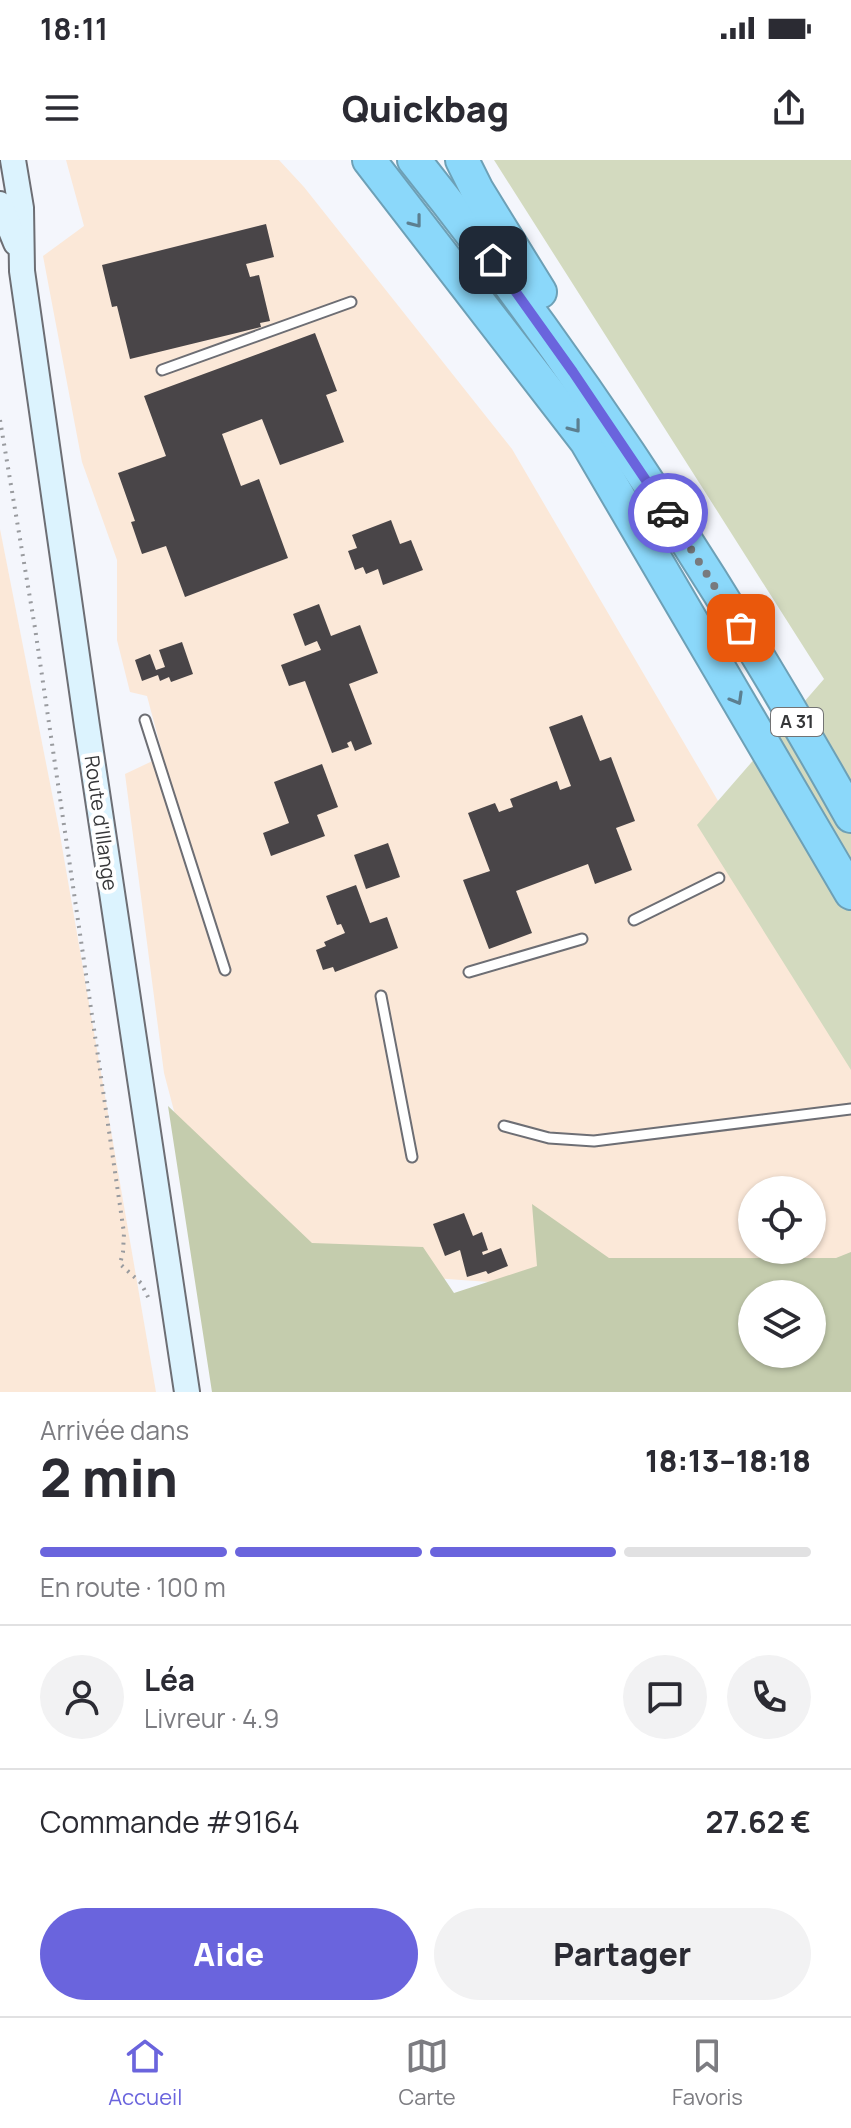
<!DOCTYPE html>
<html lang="fr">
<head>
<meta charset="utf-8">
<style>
	:root { --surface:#fff; --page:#f2f2f3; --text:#2b2b33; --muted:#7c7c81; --line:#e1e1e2; --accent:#6a64dd }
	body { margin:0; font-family:Manrope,sans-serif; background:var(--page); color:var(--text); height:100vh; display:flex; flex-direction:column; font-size:30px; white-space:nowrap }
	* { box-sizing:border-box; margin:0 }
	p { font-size:26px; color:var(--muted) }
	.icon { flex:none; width:44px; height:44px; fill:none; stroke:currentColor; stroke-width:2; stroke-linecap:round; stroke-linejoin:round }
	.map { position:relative; height:1232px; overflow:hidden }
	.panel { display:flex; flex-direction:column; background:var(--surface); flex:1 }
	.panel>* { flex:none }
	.buttons { position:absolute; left:738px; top:1016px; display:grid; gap:16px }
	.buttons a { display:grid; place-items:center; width:88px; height:88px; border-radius:50%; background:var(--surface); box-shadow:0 2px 6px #0004; font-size:40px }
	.pin { position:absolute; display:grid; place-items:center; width:68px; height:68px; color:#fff; margin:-34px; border-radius:16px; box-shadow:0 4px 12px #0006 }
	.courier { position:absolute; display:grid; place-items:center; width:80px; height:80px; margin:-40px; border:6px solid #6a64dd; border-radius:50%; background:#fff; color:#222; box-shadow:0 2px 10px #0007 }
	.overview em { font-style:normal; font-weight:800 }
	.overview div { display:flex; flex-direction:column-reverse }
	.overview { display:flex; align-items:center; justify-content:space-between; height:136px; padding:0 40px }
	h1 { font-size:52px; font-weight:800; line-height:60px }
	.bar { display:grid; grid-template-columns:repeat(4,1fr); gap:12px 8px; align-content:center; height:96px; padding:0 40px }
	.bar i { height:10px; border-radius:6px; background:var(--line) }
	.bar .on { background:var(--accent) }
	.bar p { grid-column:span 4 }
	.line { display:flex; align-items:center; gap:20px; padding:0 40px; border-top:2px solid var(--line) }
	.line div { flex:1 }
	.round { display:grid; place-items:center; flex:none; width:84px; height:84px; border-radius:42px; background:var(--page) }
	.button { display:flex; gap:16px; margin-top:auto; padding:16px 40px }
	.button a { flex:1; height:92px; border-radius:48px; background:var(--accent); color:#fff; font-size:32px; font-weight:800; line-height:92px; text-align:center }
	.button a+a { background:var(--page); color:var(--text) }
	.status { display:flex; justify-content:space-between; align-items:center; height:56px; padding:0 40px; background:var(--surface); direction:ltr }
	.status svg { height:22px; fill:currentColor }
	header { display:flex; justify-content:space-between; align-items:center; height:104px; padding:0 40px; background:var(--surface); font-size:36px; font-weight:800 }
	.tab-bar { display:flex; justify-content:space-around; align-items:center; height:112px; border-top:2px solid var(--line); background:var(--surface); font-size:22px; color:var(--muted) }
	.tab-bar a { display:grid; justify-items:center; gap:4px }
	.tab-bar .on { color:var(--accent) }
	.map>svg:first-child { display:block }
</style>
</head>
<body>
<div class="status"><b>18:11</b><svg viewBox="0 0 49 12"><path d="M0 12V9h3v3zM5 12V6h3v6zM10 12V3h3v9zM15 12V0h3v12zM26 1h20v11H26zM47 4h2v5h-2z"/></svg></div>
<header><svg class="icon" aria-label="menu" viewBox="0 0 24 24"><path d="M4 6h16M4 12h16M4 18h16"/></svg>Quickbag<svg class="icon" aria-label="share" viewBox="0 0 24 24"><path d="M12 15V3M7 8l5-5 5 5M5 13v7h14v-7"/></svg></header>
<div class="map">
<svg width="851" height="1232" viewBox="0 0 851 1232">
	<rect width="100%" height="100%" fill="#f4f6fc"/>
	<g fill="#fbe8d8" fill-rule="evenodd">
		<path d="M66,0H279L304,27L512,289L738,675L851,875V1148L812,1134H752V1141L198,1101L192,1019L164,913L125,614L163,596L147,536L130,532L117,480V400L82,302L43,96L84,66ZM752,1030H812V1090H752Z"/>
		<polygon points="0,369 59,669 156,1232 0,1232"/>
	</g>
	<polygon fill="#d3dabf" points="494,0 851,0 851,910 697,665 824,519"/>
	<path fill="#c4ccad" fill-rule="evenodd" d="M168,946L312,1083L423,1087L454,1133L537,1106L532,1044L609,1098H836L851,1092V1232H212ZM752,1134H812V1194H752Z"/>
	<g fill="#494548">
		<polygon points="266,64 274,97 246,104 250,117 259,115 270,161 260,163 261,167 130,199 117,146 112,147 102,105"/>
		<polygon points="315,173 337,231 326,235 344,282 280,305 262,259 222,274 241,326 259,319 288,398 185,437 166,386 142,394 131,362 135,361 118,313 166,296 144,236"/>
		<polygon points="391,360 400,384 411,380 423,410 383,425 378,409 366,414 363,407 355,410 348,391 357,388 352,375"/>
		<polygon points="319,444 331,476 360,465 378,513 349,524 372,584 355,591 351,581 347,583 349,587 332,593 305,521 289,526 281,505 321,490 317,481 305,486 293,454"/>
		<polygon points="182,482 193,514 171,522 169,517 160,521 158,515 142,521 135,500 150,494 156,510 165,507 159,490"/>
		<polygon points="582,555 600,601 611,597 635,661 616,668 632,710 595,724 588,704 516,731 532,773 489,789 463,720 490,711 468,653 495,643 499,652 513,647 510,639 557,621 560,630 571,626 549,567"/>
		<polygon points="322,604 338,647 317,655 325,676 271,696 263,673 289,663 274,622"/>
		<polygon points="388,683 400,717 366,729 354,695"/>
		<polygon points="356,725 370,763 387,757 398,788 335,812 333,807 323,810 316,790 326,786 324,782 345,773 341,764 337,765 326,736"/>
		<polygon points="464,1053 473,1076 482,1072 488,1090 482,1092 483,1095 501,1088 508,1106 488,1114 486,1111 467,1117 460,1090 445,1096 433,1064"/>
	</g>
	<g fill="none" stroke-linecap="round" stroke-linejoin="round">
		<defs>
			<g id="lane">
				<polyline points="162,210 351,142"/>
				<polyline points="145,560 225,810"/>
				<polyline points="634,760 719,718"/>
				<polyline points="469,812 582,779"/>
				<polyline points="381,836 412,997"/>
				<polyline points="504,966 549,978 594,981 851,949"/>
			</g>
			<g id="secondary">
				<polyline points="13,0 21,48 22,111 87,566 187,1232"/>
				<polyline points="0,44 16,83"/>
			</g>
			<g id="highway">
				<polyline points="369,0 586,281 851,733"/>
				<path d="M414,0C578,205 723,427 851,656"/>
				<polyline points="462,0 477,30 540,132"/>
			</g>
		</defs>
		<use href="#lane" stroke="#6d6e74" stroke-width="13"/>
		<use href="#secondary" stroke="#6d6e74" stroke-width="28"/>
		<use href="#highway" stroke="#6da0b6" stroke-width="36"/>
		<polyline stroke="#999b9f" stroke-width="4" stroke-dasharray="2 6" stroke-linecap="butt" points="0,260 35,468 124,1073 123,1092 120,1104 141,1123 149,1139"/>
		<use href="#lane" stroke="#fff" stroke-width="9"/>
		<use href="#secondary" stroke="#dcf3fe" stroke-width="24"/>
		<use href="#highway" stroke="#8bd8fa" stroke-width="32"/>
	</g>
	<defs><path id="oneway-chevron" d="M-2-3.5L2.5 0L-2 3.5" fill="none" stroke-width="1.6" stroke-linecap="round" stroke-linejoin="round" transform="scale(2)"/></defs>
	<g stroke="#5c7f90">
		<use href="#oneway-chevron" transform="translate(416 62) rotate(52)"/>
		<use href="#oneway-chevron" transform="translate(575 267) rotate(52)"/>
		<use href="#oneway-chevron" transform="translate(737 539) rotate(60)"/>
	</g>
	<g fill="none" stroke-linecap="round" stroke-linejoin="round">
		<polyline stroke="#787a7d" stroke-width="8" stroke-dasharray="0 14.4" points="668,353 741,468"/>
		<polyline stroke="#6a64dd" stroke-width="10" points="493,100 573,212 668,353"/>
	</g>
	<g text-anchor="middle" stroke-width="8" stroke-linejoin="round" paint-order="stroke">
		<rect fill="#fff" stroke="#727374" stroke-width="2" x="771" y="548" width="52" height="28" rx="6"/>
		<g font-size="18" font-weight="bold" fill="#363739">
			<text x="797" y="568">A 31</text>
		</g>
		<g font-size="20" fill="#363739" stroke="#fff">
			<text transform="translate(101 663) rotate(82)" y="7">Route d'Illange</text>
		</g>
	</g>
</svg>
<div class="buttons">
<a><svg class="icon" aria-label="locate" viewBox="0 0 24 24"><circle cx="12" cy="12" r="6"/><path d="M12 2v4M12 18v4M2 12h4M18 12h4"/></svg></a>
<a><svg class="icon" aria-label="layers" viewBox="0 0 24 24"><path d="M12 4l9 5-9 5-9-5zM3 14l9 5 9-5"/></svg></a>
</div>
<div class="pin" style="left:741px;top:468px;background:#ea580c"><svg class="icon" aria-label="bag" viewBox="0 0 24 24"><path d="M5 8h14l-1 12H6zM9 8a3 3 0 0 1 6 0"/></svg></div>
<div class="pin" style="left:493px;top:100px;background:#1f2937"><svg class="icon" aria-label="home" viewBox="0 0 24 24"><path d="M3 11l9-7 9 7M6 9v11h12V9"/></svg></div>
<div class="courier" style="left:668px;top:353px"><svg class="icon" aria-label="car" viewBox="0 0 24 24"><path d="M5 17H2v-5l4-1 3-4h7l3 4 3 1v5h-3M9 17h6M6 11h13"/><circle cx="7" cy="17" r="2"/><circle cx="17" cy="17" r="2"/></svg></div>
</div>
<section class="panel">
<div class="overview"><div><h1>2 min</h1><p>Arrivée dans</p></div><em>18:13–18:18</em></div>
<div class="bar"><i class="on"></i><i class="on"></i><i class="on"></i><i></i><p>En route · 100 m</p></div>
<div class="line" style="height:144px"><a class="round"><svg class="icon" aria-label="person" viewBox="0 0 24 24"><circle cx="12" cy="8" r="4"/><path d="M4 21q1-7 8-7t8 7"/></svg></a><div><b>Léa</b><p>Livreur · 4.9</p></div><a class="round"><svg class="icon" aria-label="chat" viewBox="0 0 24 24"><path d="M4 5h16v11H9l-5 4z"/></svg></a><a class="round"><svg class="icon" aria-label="phone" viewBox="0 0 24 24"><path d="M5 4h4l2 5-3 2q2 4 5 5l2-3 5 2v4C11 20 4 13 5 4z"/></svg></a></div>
<div class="line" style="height:104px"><div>Commande #9164</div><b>27.62 €</b></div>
<div class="button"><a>Aide</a><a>Partager</a></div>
</section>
<nav class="tab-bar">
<a class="on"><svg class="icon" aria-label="home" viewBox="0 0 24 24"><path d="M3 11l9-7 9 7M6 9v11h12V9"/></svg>Accueil</a>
<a><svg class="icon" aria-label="map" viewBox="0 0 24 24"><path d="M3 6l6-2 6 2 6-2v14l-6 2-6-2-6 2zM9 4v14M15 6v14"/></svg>Carte</a>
<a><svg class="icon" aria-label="saved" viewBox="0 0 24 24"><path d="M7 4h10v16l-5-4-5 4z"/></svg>Favoris</a>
</nav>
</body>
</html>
